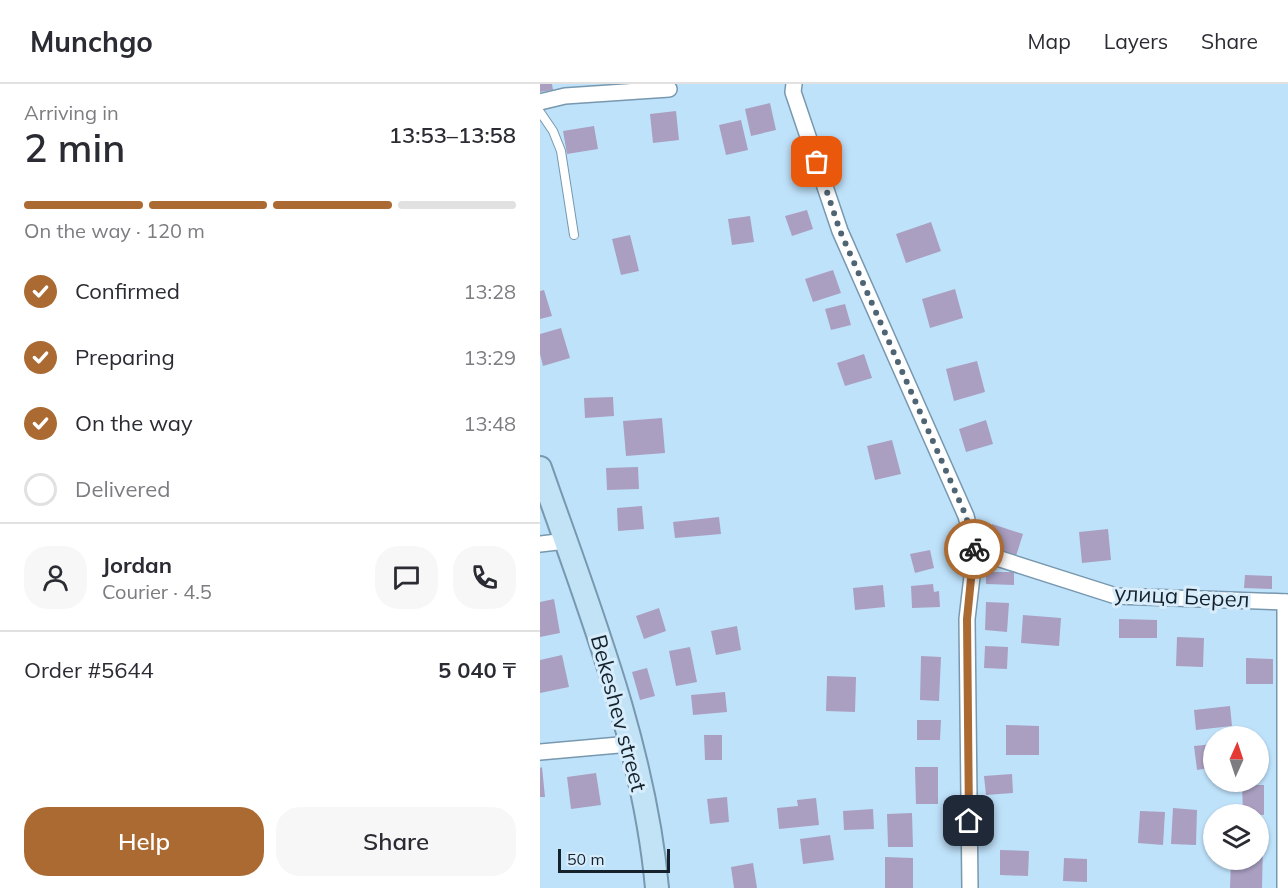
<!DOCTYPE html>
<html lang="en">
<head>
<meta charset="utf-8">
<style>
	:root { --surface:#fff; --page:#f7f7f7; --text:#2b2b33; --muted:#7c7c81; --line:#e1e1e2; --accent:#aa6a32 }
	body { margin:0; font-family:Mulish,sans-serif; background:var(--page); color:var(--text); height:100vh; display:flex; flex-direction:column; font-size:22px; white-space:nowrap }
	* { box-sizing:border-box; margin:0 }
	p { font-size:20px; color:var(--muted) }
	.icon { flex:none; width:33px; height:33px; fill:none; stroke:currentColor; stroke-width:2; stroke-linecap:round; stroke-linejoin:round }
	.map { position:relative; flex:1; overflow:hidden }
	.details { display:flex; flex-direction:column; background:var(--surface); width:540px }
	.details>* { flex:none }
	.needle { width:39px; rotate:3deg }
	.controls { position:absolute; left:663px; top:642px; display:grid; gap:12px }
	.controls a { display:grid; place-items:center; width:66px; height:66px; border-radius:50%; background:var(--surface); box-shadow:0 2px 4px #0004; font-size:30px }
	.scale { position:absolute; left:18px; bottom:15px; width:112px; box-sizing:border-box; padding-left:6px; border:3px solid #15222b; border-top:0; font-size:16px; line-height:21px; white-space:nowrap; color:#15222b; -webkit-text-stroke:4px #d8edfc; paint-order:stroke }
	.pin { position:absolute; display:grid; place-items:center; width:51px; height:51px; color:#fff; margin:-26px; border-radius:12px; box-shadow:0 3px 9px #0006 }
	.courier { position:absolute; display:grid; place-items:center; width:60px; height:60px; margin:-30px; border:4px solid #aa6a32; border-radius:50%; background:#fff; color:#222; box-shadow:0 2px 8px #0007 }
	.headline em { font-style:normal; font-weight:600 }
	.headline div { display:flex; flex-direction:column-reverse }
	.headline { display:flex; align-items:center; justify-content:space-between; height:102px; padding:0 24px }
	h1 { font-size:39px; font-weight:600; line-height:45px }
	.bar { display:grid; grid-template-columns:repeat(4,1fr); gap:9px 6px; align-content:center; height:72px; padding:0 24px }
	.bar i { height:8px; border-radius:4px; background:var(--line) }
	.bar .active { background:var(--accent) }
	.bar p { grid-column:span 4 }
	.line { display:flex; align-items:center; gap:15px; padding:0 24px; border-top:2px solid var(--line) }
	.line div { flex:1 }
	.round { display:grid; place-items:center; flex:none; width:63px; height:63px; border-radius:24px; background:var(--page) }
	ol { padding:0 24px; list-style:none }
	li { display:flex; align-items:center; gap:18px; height:66px }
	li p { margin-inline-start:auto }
	li .icon { padding:6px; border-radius:50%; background:var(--accent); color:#fff; stroke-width:4 }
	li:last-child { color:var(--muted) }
	li i { width:33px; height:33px; border:3px solid var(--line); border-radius:50% }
	.primary-button { display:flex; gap:12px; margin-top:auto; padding:12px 24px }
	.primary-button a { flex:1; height:69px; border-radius:24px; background:var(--accent); color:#fff; font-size:24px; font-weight:600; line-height:69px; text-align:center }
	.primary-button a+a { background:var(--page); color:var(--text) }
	header { display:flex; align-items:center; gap:36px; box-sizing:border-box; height:84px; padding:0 30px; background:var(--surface); border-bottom:2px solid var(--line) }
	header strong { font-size:28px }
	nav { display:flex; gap:33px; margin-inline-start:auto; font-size:21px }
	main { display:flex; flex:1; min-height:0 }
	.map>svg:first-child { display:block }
</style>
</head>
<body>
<header>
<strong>Munchgo</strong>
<nav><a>Map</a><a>Layers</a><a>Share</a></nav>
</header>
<main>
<section class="details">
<div class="headline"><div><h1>2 min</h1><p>Arriving in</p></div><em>13:53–13:58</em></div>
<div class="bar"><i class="active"></i><i class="active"></i><i class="active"></i><i></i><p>On the way · 120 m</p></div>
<ol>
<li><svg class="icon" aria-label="check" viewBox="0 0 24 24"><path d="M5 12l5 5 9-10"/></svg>Confirmed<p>13:28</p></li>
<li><svg class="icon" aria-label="check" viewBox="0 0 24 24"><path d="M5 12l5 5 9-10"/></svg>Preparing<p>13:29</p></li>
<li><svg class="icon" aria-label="check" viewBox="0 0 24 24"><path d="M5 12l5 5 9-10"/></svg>On the way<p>13:48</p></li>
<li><i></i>Delivered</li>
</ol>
<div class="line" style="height:108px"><a class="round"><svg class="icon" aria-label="person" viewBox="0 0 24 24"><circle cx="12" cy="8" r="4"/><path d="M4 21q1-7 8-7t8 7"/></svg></a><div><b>Jordan</b><p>Courier · 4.5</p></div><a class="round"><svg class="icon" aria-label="chat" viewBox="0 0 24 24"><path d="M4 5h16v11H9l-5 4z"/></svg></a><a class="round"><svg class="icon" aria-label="phone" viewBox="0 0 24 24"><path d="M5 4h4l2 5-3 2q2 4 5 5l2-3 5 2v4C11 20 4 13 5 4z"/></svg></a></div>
<div class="line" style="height:78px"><div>Order #5644</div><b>5 040 ₸</b></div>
<div class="primary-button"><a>Help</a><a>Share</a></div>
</section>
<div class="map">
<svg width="748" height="804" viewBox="0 0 748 804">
	<rect width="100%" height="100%" fill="#bfe2fb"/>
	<g fill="#aa9fc1">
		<polygon points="0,0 12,0 13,6 0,8"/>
		<polygon points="230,19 236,46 211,52 205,25"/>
		<polygon points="136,27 139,56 113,59 110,30"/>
		<polygon points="201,36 208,66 186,71 179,41"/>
		<polygon points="54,42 58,65 27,70 23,47"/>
		<polygon points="267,126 273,145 252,152 245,132"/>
		<polygon points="210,132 214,158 192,161 188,135"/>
		<polygon points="391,138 401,167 366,179 356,150"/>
		<polygon points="90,151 99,187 81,191 72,155"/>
		<polygon points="293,186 301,209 273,218 265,195"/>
		<polygon points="415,205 423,234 390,244 382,215"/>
		<polygon points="4,206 12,232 0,235 0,207"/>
		<polygon points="305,220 311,241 291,246 285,225"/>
		<polygon points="21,244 30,274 3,282 0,270 0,250"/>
		<polygon points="324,270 332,294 305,302 297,279"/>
		<polygon points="437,277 445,308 414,317 406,285"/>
		<polygon points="73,313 74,332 45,334 44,314"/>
		<polygon points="122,334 125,369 86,372 83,337"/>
		<polygon points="446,336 453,360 426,368 419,345"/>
		<polygon points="352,356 361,390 335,396 327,362"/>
		<polygon points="98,383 99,405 67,406 66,384"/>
		<polygon points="102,422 104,445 78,447 77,424"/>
		<polygon points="179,433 181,450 135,454 133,438"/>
		<polygon points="452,440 483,450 475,475 444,465"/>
		<polygon points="568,445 571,476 542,479 539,448"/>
		<polygon points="390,466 394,484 375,489 370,470"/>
		<polygon points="446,488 474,488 474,501 446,500"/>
		<polygon points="705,491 732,492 732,505 704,504"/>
		<polygon points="393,500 394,508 399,507 400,523 372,524 371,502"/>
		<polygon points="343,501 345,523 315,526 313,504"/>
		<polygon points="14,515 20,549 0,553 0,518"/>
		<polygon points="446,518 469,519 467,548 445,546"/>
		<polygon points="119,524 126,547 104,555 96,532"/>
		<polygon points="483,531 521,534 519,562 481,559"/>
		<polygon points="579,535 617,536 617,554 579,554"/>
		<polygon points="197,542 201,566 176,571 171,547"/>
		<polygon points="637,553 664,554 663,583 636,582"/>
		<polygon points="445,562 468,563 467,585 444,584"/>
		<polygon points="150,563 157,598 136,602 129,567"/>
		<polygon points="22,571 29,603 0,609 0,576"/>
		<polygon points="381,572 401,573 399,617 380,616"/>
		<polygon points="706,574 733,575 733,600 706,600"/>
		<polygon points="107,584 115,612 100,616 92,588"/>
		<polygon points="287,592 316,593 315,628 286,627"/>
		<polygon points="185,608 187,628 153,631 151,611"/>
		<polygon points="690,622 692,642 656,646 654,626"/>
		<polygon points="377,636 401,636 400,656 377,656"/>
		<polygon points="466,641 499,642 499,671 466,671"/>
		<polygon points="164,651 182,651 182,676 165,676"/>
		<polygon points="674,660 674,683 657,686 654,662"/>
		<polygon points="2,683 5,713 0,713 0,684"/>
		<polygon points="375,683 398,683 398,720 376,720"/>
		<polygon points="56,689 61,721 31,725 27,693"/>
		<polygon points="472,690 473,709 446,711 444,692"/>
		<polygon points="702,701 724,701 724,731 703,730"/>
		<polygon points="187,713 189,738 170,740 167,715"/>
		<polygon points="276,714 279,741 239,745 237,724 258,722 257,716"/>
		<polygon points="633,724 657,726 656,761 631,760"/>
		<polygon points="333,725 334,745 304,746 303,727"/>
		<polygon points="600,727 625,728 623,761 598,759"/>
		<polygon points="372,729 373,763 348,763 347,730"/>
		<polygon points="290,751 294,776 263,780 260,755"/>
		<polygon points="718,761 723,761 722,804 690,804 691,776 718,776"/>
		<polygon points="460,766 489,767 488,792 460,791"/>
		<polygon points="345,773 373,774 373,804 345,804"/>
		<polygon points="524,774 547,775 547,798 523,797"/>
		<polygon points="213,779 217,804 194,804 191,783"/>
	</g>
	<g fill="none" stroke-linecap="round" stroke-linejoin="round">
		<defs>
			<polyline id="service" points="0,28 13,47 21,67 34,151"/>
			<g id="minor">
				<polyline points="254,0 253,8 300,147 426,432 435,467 427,535 430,804"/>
				<polyline points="0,18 25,12 129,5"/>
				<polyline points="0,460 26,457"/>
				<polyline points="435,467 576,512 748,518"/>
				<polyline points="745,518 745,804"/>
				<polyline points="0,668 90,660"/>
			</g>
			<path id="secondary" d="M0,384C47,519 104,660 117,804"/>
		</defs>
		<use href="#service" stroke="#7798af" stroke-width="10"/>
		<use href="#minor" stroke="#7798af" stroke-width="18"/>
		<use href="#secondary" stroke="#7798af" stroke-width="26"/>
		<use href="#service" stroke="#fff" stroke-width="8"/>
		<use href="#minor" stroke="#fff" stroke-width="15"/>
		<use href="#secondary" stroke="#c2e3f6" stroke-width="22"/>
	</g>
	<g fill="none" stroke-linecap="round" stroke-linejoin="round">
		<polyline stroke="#506574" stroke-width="6" stroke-dasharray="0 10.8" points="277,78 300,147 426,432 434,465"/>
		<polyline stroke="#aa6a32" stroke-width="8" points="429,737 427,535 434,465"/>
	</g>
	<g text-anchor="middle" stroke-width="6" stroke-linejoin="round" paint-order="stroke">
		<g font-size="22" fill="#15222b" stroke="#d8edfc">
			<text transform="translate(642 512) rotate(3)" y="8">улица Берел</text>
			<text transform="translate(79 629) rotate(75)" y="8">Bekeshev street</text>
		</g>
	</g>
</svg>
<div class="controls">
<a><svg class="needle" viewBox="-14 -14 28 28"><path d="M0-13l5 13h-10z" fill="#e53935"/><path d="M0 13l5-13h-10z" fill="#7c7c81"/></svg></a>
<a><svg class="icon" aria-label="layers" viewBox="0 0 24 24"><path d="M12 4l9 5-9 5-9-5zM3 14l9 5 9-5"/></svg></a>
</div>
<div class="scale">50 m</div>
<div class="pin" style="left:277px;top:78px;background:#ea580c"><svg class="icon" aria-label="bag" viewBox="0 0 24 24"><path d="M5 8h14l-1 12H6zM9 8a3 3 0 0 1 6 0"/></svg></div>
<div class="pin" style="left:429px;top:737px;background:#1f2937"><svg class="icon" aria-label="home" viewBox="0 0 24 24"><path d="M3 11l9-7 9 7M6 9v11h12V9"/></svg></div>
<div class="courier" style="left:434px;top:465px"><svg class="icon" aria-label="bike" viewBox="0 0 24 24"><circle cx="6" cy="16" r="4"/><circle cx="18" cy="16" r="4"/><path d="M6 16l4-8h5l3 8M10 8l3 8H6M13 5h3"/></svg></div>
</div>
</main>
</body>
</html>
